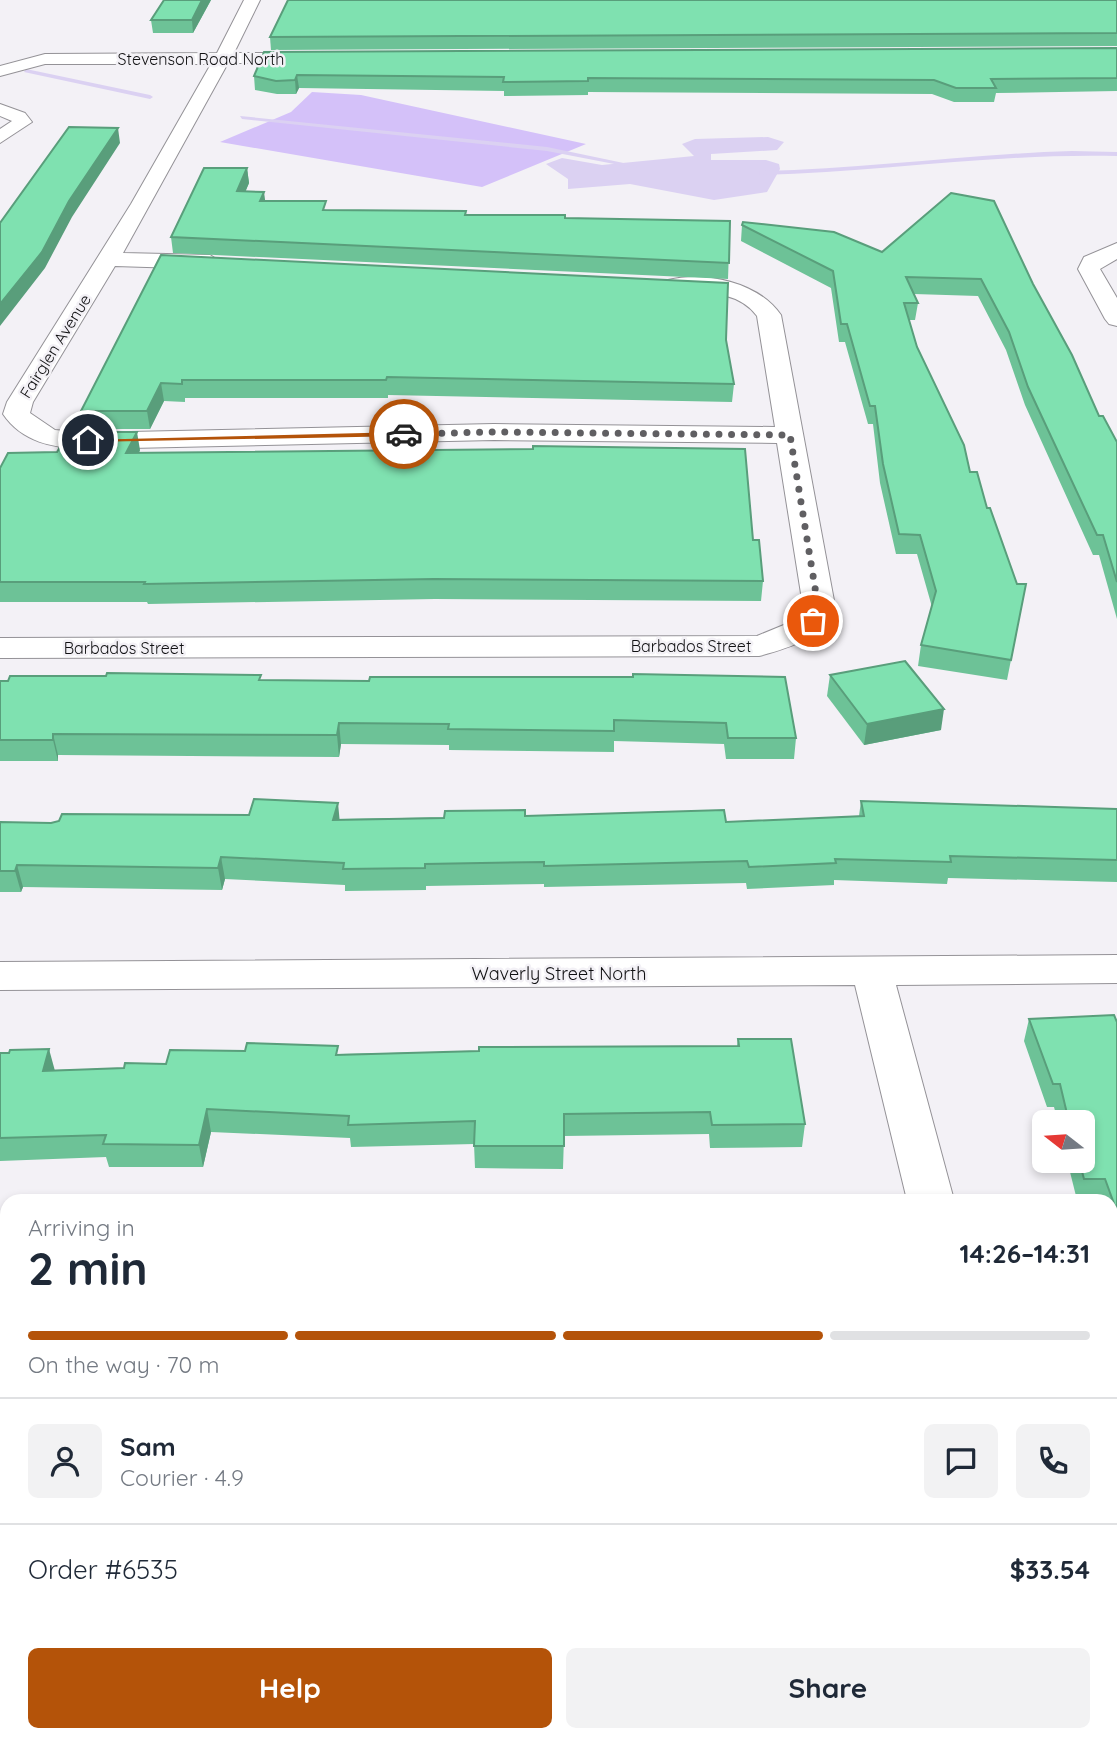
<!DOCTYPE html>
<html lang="en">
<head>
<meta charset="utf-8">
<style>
	:root { --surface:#fff; --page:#f2f2f3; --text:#1f2937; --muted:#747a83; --line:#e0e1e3; --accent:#b45309 }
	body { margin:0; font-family:Quicksand,sans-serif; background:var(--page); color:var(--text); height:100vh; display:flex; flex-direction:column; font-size:26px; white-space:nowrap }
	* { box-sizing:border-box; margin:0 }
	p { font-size:23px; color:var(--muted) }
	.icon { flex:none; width:38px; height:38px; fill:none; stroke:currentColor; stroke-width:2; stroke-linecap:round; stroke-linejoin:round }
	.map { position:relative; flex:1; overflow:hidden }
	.side { position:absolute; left:0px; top:1194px; width:1118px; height:548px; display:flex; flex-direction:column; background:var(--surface); border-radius:21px 21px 0 0; box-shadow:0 4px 10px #0003 }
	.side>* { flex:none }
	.needle { width:46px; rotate:287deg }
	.buttons { position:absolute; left:1032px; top:1110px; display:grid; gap:14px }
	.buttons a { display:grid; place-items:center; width:63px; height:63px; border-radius:10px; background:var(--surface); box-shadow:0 4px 10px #0003; font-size:35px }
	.pin { position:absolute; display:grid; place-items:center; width:60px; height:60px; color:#fff; margin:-30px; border:4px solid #fff; border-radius:50%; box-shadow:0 2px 7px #0007 }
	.courier { position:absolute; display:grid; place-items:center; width:70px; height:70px; margin:-35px; border:5px solid #b45309; border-radius:50%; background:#fff; color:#222; box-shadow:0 2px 9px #0007 }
	.headline em { font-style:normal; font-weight:700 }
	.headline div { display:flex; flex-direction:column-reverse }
	.headline { display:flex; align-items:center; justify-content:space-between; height:119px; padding:0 28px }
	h1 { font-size:46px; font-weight:700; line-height:52px }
	.bar { display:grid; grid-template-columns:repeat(4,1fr); gap:10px 7px; align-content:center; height:84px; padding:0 28px }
	.bar i { height:9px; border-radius:5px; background:var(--line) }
	.bar .on { background:var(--accent) }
	.bar p { grid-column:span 4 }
	.line { display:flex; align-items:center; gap:18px; padding:0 28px; border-top:2px solid var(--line) }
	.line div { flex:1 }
	.round { display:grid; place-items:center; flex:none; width:74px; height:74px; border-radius:10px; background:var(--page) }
	.button { display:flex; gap:14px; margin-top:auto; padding:14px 28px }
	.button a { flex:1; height:80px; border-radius:10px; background:var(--accent); color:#fff; font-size:28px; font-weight:700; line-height:80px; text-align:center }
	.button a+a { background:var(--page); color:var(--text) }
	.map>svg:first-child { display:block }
</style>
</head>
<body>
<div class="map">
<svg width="1117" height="1741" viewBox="0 0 1117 1741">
	<rect width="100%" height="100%" fill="#f3f1f6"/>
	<g fill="#d4c1f9">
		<polygon points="312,92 361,95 586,144 482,187 220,142 291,112"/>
		<polygon points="1111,1691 1117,1694 1117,1741 1028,1741 1025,1734 1111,1734"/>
	</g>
	<polygon fill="#dbd1f2" points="768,137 784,142 777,150 711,154 711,160 766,160 779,164 780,169 767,192 714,200 630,184 568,189 568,179 546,164 562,158 602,165 694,156 682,144 695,139"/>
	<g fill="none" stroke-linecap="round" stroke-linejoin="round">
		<g fill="#dbd1f2" fill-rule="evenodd">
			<polygon points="26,69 150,95 153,97 150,99 24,72"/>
			<polygon points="240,116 547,147 638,166 635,168 547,151 242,119"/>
			<path d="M1072,151L1117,152V156C998,153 880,172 761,175L758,173L761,171C865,169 968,154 1072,151Z"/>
		</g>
		<defs>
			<g id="minor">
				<path d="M244,0H260L234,53H313L322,58L313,63H228L123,253L210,255L221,262L210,269L115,266L33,402L30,413L55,430L85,433L494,424L775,427L757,316C738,290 705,293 676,292L668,290L664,285L668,280C706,271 758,282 781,315L835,606C819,639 793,647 759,656L0,658V638L757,636L791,622L803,606L777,443L494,440L85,449C53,448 22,442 3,414L7,402L131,204L211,64H45L0,76V66L45,54L217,53Z"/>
				<polygon points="0,104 25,113 32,122 0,143 0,129 12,121 0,116"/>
				<polygon points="1117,243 1117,259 1100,269 1117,298 1117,326 1109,324 1105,319 1078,269 1084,257"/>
				<polygon points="1117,955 1117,983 896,985 954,1200 907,1200 855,985 0,990 0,962"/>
				<polygon points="7,1569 7,1625 0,1626 0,1570"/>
			</g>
		</defs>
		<use href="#minor" stroke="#949297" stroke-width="2"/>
		<use href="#minor" fill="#fff" fill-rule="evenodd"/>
	</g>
	<g fill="#6dc297">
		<polygon points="164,0 211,0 193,33 153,33 151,20"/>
		<polygon points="1117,0 1117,46 271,50 270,37"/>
		<polygon points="1117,48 1117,91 996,93 994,102 954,102 932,94 588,92 588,95 504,96 504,91 299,88 296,94 277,94 255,90 254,76"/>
		<polygon points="247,168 249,183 245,192 265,201 327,210 565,218 730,221 728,279 173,253 171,237"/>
		<polygon points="742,225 882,252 1033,284 1099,416 1117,442 1117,619 1099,555 1093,555 1025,405 1006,350 978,296 914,294 918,303 915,320 909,320 917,347 970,472 987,508 1017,584 1026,584 1007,680 918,666 921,645 932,607 917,554 896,554 880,483 873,424 868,424 845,342 839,342 831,288 741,241"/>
		<polygon points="161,255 726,340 734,384 732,402 388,395 388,398 185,398 185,402 164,401 150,429 85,429 81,411"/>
		<polygon points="140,450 139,453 753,540 763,581 761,601 435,599 148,604 147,602 0,602 0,468 57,452"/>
		<polygon points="830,675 941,730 864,745 827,696"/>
		<polygon points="633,677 796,738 794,759 726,759 724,744 614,741 614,752 449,750 449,745 341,744 339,757 58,755 58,761 0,761 0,681 369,681"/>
		<polygon points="861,801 1117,809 1117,882 948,878 947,884 834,880 834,885 747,889 746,883 544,887 544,884 426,886 426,890 345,891 345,885 225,879 222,890 23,887 21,892 0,892 0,822 51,823 339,819 525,816 726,822 859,816"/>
		<polygon points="1029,1019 1117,1022 1117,1255 1111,1238 1111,1200 1077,1200 1067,1160 1083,1160 1083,1122 1058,1122 1054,1107 1047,1107 1024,1041"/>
		<polygon points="738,1039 805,1124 802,1147 710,1148 709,1134 564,1136 563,1169 475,1168 474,1144 351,1147 350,1138 211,1132 203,1167 109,1167 106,1157 0,1161 0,1053 9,1053 54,1070 124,1068 166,1064 339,1054 737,1046"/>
		<rect x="0" y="1302" width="7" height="131"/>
	</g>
	<g fill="#599e7b">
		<polygon points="202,0 211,0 193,33 192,20"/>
		<polygon points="297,75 299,88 296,94 295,80"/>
		<polygon points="118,128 120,143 72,217 45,268 0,326 0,304"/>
		<polygon points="247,168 249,183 239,207 237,191"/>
		<polygon points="264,192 266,207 260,201"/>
		<polygon points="161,383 164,401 150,429 147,411"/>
		<polygon points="137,432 140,450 130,472 126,453"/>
		<polygon points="944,709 941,730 864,745 867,724"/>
		<polygon points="339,723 341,744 339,757 337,735"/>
		<polygon points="53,734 58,755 58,761 53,740"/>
		<polygon points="338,803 340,824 333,820"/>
		<polygon points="221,857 225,879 222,890 218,868"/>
		<polygon points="17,865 23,887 21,892 15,871"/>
		<polygon points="49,1049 55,1071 43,1071"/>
		<polygon points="207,1109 211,1132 203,1167 199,1145"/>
		<polygon points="4,1401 7,1410 7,1428 1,1411"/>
	</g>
	<g fill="#7fe1b0" stroke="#599e7b" stroke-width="2">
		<polygon points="164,0 202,0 192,20 151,20"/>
		<polygon points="288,0 1117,0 1117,33 270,37"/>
		<polygon points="1117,48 1117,78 991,79 996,88 956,88 934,80 588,78 588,81 503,82 504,77 297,75 295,80 276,81 254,76 264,52"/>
		<polygon points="69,127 118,128 69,201 42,252 0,304 0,223"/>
		<polygon points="204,168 247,168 237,191 264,192 260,201 326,201 323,210 466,211 465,215 565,215 565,218 730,221 729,263 171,237"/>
		<polygon points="951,193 994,201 1033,284 1072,355 1099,416 1103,416 1117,442 1117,582 1103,535 1097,535 1028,387 1009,332 981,279 906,277 918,303 904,303 917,347 964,445 970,472 977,472 987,508 990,508 1017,584 1026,584 1011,660 921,645 936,591 920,535 899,534 883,464 875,406 870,406 847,324 841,324 833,271 742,225 743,222 834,232 882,252"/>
		<polygon points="161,255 728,283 726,340 734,384 387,377 386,380 182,380 182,384 161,383 147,411 81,411"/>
		<polygon points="69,432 137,432 126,453 533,449 533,446 745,449 753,540 759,540 763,581 434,579 144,584 145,582 0,582 0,468 8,453 57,452"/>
		<polygon points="905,661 944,709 867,724 830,675"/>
		<polygon points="107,673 261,675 259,680 369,681 370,677 633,677 633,674 785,677 796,738 728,738 726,723 614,720 614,731 448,729 449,724 339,723 337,735 53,734 53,740 0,740 0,681 8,681 10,676 106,676"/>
		<polygon points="254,799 338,803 333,820 444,818 445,811 525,810 525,816 724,810 726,822 864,816 861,801 1117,809 1117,860 950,856 951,862 835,859 836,863 749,867 747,861 544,866 544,862 425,864 425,868 343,869 344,863 221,857 218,868 17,865 15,871 0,871 0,822 51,823 59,821 62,814 249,815"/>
		<polygon points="1114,1015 1117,1022 1117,1212 1105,1179 1084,1179 1079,1160 1083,1160 1083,1122 1069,1122 1060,1084 1053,1084 1029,1019"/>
		<polygon points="738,1039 791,1039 805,1124 712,1125 710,1112 564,1114 564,1146 474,1146 475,1121 348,1125 349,1116 207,1109 199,1145 103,1144 106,1135 0,1138 0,1053 9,1053 10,1050 49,1049 43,1071 124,1068 125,1063 166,1064 170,1050 245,1051 247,1043 338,1046 336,1055 479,1051 479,1047 739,1046"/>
		<polygon points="0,1302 7,1302 7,1401 4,1401 1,1411"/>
	</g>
	<polygon fill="#b45309" points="404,432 407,436 88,442 84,440"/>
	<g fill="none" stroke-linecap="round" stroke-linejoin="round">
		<polyline stroke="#605f62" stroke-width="7" stroke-dasharray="0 12.6" points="404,434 494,432 790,435 818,606 813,621"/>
	</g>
	<g text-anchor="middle" stroke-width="5" stroke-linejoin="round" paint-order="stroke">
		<g font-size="16" fill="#111113" stroke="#f3f1f6">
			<text x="201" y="65">Stevenson Road North</text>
			<text transform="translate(55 346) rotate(-58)" y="6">Fairglen Avenue</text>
			<text x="691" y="652">Barbados Street</text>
			<text x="124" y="654">Barbados Street</text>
		</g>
		<g font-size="18" fill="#111113" stroke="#f3f1f6">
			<text x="559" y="980">Waverly Street North</text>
		</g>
	</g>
</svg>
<div class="buttons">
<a><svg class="needle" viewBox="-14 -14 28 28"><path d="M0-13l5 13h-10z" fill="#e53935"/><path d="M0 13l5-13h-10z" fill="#747a83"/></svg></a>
</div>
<div class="pin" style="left:813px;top:621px;background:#ea580c"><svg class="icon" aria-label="bag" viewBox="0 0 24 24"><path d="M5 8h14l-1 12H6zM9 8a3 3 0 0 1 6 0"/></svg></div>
<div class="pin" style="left:88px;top:440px;background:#1f2937"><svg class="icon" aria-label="home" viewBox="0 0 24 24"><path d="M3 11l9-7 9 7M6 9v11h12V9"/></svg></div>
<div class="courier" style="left:404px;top:434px"><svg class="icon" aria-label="car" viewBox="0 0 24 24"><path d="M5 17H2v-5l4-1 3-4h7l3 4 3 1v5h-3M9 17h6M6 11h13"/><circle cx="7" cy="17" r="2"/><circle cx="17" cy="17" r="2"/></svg></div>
<section class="side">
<div class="headline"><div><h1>2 min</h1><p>Arriving in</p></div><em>14:26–14:31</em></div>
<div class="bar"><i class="on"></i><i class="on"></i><i class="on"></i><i></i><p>On the way · 70 m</p></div>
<div class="line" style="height:126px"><a class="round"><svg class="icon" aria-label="person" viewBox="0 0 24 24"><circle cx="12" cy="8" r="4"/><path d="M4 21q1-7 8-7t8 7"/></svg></a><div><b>Sam</b><p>Courier · 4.9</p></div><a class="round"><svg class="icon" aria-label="chat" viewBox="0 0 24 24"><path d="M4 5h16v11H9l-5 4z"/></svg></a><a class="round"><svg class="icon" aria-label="phone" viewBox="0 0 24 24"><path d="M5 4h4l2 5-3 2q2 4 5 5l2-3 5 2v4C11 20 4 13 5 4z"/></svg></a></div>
<div class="line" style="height:91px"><div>Order #6535</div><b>$33.54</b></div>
<div class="button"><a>Help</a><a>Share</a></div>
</section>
</div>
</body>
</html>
